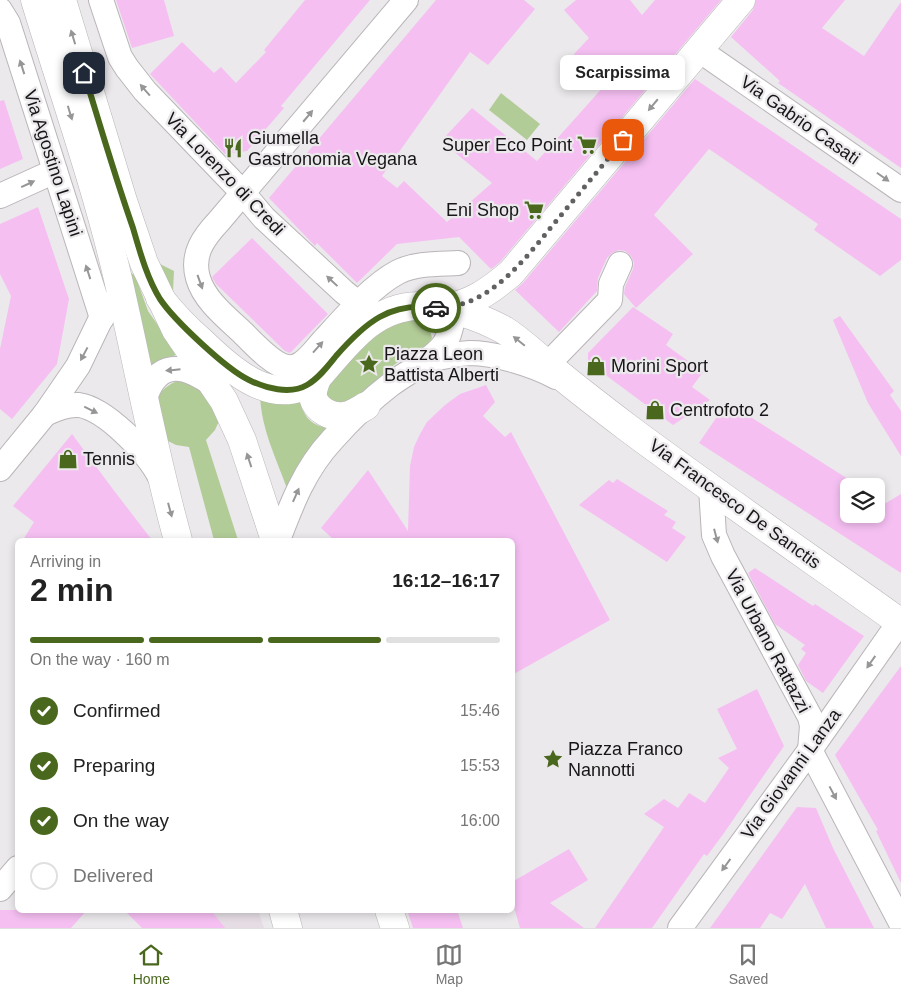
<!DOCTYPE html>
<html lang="en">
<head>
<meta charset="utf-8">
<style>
	:root { --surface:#fff; --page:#f6f6f6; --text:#222; --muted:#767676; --line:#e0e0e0; --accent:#4a681d }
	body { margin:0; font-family:Helvetica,sans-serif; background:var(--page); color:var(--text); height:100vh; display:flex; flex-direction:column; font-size:19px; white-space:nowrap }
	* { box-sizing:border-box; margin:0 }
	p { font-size:16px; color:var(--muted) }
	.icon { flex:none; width:28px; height:28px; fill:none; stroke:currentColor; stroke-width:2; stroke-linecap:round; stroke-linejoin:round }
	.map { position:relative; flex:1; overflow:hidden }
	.panel { position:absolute; left:15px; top:538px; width:500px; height:375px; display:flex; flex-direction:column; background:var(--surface); border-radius:8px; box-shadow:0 2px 8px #0003 }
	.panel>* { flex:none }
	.controls { position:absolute; left:840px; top:478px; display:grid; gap:10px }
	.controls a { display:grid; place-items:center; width:45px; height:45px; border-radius:8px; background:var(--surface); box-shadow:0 2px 8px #0003; font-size:25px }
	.pin { position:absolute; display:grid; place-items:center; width:42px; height:42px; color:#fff; margin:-21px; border-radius:10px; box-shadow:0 2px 8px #0006 }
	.courier { position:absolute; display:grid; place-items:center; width:50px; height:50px; margin:-25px; border:4px solid #4a681d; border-radius:50%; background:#fff; color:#222; box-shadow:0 1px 6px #0007 }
	.bubble { position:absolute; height:35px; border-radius:8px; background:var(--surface); box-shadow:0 2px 8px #0003; font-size:16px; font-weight:700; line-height:35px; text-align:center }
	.summary em { font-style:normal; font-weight:700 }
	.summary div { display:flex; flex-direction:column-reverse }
	.summary { display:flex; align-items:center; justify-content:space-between; height:85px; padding:0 15px }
	h1 { font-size:32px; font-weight:700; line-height:38px }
	.bar { display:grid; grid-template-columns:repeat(4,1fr); gap:8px 5px; align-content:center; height:60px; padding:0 15px }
	.bar i { height:6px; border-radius:4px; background:var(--line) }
	.bar .active { background:var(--accent) }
	.bar p { grid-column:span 4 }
	ol { padding:0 15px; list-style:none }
	li { display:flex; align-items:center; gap:15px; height:55px }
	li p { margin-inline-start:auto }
	li .icon { padding:5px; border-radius:50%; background:var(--accent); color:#fff; stroke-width:4 }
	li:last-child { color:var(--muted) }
	li i { width:28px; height:28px; border:2px solid var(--line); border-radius:50% }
	.dock { display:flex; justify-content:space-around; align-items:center; height:70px; border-top:1px solid var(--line); background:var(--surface); font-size:14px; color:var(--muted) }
	.dock a { display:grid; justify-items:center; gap:2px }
	.dock .active { color:var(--accent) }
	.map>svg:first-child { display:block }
</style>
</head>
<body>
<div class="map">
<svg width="901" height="928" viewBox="0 0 901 928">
	<rect width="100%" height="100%" fill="#ece9ec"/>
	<polygon fill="#e5dce4" points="140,910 258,910 264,928 159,928"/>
	<g fill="#b2cc97">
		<polygon points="501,93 540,124 527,140 489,110"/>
		<polygon points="152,260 174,271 173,292"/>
		<polygon points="126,271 135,275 148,311 178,354 147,367"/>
		<path d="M419,319L429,326L432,338C425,351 412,354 400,361C383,371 361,400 343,403C336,404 331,400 325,397V382L386,323Z"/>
		<path d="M183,379L204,384L219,421L215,430L206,440L238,540H214L189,447L176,445L166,440L156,398C164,387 171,383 183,379Z"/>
		<path d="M260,395L300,397C302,415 310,426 329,428L288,491C277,460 261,429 260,395Z"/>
	</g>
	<g fill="#f5bff2">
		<polygon points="116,0 164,0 174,36 132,48"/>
		<polygon points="305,0 370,0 281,106 284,108 247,151 225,154 150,74 182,42 214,73 221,67 236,83 266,52 264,50"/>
		<polygon points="436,0 524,0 535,9 488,65 470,52 382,176 397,188 404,181 447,222 492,183 441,141 472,108 537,161 605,85 574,54 589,38 564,10 576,0 630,0 642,15 655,0 721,0 500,262 494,267 491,269 459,237 397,244 357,283 317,243 315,246 269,198"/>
		<polygon points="756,0 845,0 822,28 864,56 901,2 901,168 778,83 780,81 731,37 753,10"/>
		<polygon points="695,79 901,219 901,260 880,276 814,230 818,224 709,149 654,215 693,254 636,308 624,294 625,287 633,269 634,263 631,256 625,251 619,250 612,253 607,258 598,278 597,291 559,332 515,290 523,283"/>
		<polygon points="4,100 23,159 0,169 0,101"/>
		<polygon points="38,207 69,299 57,364 12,419 0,409 0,349 11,296 0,274 0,224"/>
		<polygon points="252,238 328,314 290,353 285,351 216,284 212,277"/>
		<polygon points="633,307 673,334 666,345 703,372 692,387 710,400 673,425 588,362 588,353"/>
		<polygon points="840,316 894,391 890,395 901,411 901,456 868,403 833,320"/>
		<polygon points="486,385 495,402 483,416 505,437 511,432 610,620 512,675 512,540 334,540 321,528 368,470 408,531 410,466 414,447 420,434 427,422 445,405 460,394"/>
		<polygon points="727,402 859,486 849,486 849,514 876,514 876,497 886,503 901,494 901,573 699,443"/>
		<polygon points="72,434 112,488 152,540 23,540 34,522 13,506"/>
		<polygon points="617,479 668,511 664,515 676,522 672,528 686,537 667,562 579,505 609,480 613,483"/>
		<polygon points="755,568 813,606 815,604 864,636 823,693 806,681 798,665 806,653 801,649 805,645 775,624 748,573"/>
		<polygon points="901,666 901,883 876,831 878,830 835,755"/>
		<polygon points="757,689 784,746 724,833 707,856 704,854 652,928 595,928 664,827 644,814 664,799 678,808 689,793 705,803 729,768 718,758 737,749 717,709"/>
		<polygon points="797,807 816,808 833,848 874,928 826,928 805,884 782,919 770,913 760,928 710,928"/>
		<polygon points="569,849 588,880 550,903 584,928 520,928 512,900 512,882"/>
		<polygon points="0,910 87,910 71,928 0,928"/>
		<polygon points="124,910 211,910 225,928 142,928"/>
		<polygon points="407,910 457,910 463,928 413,928"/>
	</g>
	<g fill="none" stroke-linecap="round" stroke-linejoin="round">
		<defs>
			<g id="minor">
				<polyline points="101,0 120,57 127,68 145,91 243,193 264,218 344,292 359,304 371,311"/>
				<path d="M406,0L219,221C204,237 191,254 198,278C204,300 227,318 243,333C253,343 274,366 288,367C292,368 298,366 302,363C311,357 318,346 326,338C345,317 373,285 398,272C416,263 438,264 458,263"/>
				<polyline points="0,10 8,23 102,318"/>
				<polyline points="699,50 901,190"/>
				<polyline points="0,196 55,171"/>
				<path d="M427,360C441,357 455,354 470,353C495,353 534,365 556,377"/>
				<polyline points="547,365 610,300 611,284 620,264"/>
				<path d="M144,402C156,359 183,363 213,385"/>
				<path d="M45,414C56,409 67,404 79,405C106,409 148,453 160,477"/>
				<polyline points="0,469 45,414 78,366 108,304"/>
				<polyline points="711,488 714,535 723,556 810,717 812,726 810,750 901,923"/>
				<path d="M278,540C292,503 305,469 332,440C349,421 369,401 390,385C407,372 428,363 442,347C450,338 452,322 455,311"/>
				<polyline points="0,889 18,868"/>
				<polyline points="680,928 810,750 901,620"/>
			</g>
			<g id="tertiary">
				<path d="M35,0C63,92 96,185 118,279C138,366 154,454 178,540"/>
				<polyline points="62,0 123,201 144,263 176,330 224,401 242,440 275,540"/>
				<path d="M160,298C173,315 187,329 203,343C233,372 275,410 317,378C345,347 371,307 418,306C447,306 478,316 504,330C522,341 537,357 554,370C578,390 603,409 628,428C718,495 810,558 901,623"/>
				<path d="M442,308C469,306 491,290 511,273L741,0"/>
				<path d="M317,378C315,384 312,391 313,397C316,410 332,418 344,416C352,415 359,410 366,406"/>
				<polyline points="283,910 288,928"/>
				<polyline points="389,910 395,928"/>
			</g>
		</defs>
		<use href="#minor" stroke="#b9b5b8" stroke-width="26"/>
		<use href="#tertiary" stroke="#b9b5b8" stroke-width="29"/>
		<use href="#minor" stroke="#fff" stroke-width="24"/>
		<use href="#tertiary" stroke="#fff" stroke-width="28"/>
	</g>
	<defs><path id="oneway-solid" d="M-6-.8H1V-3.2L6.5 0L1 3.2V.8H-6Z" transform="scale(1.25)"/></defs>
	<g fill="#979697">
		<use href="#oneway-solid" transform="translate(73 37) rotate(-107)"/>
		<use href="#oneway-solid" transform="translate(22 67) rotate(-108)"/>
		<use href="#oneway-solid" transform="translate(145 90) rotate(-131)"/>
		<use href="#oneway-solid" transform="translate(653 105) rotate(130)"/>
		<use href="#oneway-solid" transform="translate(70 113) rotate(73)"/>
		<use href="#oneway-solid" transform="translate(308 116) rotate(-50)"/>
		<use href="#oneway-solid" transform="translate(883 177) rotate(35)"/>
		<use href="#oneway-solid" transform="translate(28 184) rotate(-25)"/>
		<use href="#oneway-solid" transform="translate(88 272) rotate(-108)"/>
		<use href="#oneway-solid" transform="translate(332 281) rotate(-137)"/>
		<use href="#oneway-solid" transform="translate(200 282) rotate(70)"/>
		<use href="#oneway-solid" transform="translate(519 341) rotate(-141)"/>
		<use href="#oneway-solid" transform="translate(318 347) rotate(-48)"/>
		<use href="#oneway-solid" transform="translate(84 354) rotate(118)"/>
		<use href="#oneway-solid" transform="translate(173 370) rotate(174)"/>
		<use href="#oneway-solid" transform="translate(91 410) rotate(26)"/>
		<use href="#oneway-solid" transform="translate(249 460) rotate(-108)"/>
		<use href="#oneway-solid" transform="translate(296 495) rotate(-66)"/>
		<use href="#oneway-solid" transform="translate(170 510) rotate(75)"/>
		<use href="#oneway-solid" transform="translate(716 536) rotate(75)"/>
		<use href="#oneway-solid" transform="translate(871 662) rotate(125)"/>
		<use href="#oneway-solid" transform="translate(833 793) rotate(62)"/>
		<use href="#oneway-solid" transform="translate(726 865) rotate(126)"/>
	</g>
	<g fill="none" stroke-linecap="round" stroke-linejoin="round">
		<path stroke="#626062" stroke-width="5" stroke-dasharray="0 9" d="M436,308C493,308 529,253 562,214C582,190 603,165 623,140"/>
		<path stroke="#4a681d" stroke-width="6" d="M84,73C100,125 115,177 133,228C140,252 147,278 160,299C174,320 226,369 249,380C265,388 290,395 307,385C319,378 328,366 336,356C365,323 390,301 436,308"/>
	</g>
	<defs>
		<symbol id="supermarket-bare" viewBox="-9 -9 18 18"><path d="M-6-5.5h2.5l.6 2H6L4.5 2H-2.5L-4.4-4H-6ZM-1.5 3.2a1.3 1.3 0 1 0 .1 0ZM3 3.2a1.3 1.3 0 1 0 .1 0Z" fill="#4a681d" stroke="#ece9ec" stroke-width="2.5" paint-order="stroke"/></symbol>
		<symbol id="restaurant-bare" viewBox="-9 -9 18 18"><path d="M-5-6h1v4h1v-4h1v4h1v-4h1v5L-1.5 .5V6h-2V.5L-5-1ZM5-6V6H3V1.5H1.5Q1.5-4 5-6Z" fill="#4a681d" stroke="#ece9ec" stroke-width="2.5" paint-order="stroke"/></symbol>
		<symbol id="sight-bare" viewBox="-9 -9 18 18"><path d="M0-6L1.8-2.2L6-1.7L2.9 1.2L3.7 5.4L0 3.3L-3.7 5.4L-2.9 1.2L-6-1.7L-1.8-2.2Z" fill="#4a681d" stroke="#ece9ec" stroke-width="2.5" paint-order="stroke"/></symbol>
		<symbol id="shop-bare" viewBox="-9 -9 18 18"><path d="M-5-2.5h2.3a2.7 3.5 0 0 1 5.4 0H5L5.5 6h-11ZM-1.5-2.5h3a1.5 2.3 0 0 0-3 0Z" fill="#4a681d" stroke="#ece9ec" stroke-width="2.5" paint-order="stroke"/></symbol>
	</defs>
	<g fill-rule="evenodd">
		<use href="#supermarket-bare" x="573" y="131" width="28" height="28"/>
		<use href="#restaurant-bare" x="219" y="134" width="28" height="28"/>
		<use href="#supermarket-bare" x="520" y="196" width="28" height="28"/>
		<use href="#sight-bare" x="355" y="350" width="28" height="28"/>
		<use href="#shop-bare" x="582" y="352" width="28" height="28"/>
		<use href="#shop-bare" x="641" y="396" width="28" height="28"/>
		<use href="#shop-bare" x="54" y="445" width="28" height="28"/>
		<use href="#sight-bare" x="539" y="745" width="28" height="28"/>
	</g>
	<g text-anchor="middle" stroke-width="4.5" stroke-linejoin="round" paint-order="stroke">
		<g font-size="18" fill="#171617" stroke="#ece9ec">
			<text transform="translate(800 120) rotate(35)" y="6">Via Gabrio Casati</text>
			<text transform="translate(53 163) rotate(72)" y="6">Via Agostino Lapini</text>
			<text transform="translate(225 174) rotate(46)" y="6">Via Lorenzo di Credi</text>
			<text transform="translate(735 504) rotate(36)" y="6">Via Francesco De Sanctis</text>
			<text transform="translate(768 641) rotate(62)" y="6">Via Urbano Rattazzi</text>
			<text transform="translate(791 774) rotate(-54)" y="6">Via Giovanni Lanza</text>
		</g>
		<g font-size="18" fill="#171617" stroke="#ece9ec" text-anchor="start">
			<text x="248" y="144">Giumella<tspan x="248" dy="21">Gastronomia Vegana</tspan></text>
			<text x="572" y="151" text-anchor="end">Super Eco Point</text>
			<text x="519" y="216" text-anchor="end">Eni Shop</text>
			<text x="384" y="360">Piazza Leon<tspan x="384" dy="21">Battista Alberti</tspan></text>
			<text x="611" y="372">Morini Sport</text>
			<text x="670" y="416">Centrofoto 2</text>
			<text x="83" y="465">Tennis</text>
			<text x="568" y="755">Piazza Franco<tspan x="568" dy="21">Nannotti</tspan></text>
		</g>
	</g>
</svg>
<div class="controls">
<a><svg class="icon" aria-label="layers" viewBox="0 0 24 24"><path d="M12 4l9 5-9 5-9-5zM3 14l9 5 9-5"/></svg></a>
</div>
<div class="pin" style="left:623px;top:140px;background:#ea580c"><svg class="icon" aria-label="bag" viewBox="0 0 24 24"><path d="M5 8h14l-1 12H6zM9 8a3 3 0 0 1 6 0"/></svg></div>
<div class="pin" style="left:84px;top:73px;background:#1f2937"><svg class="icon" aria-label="home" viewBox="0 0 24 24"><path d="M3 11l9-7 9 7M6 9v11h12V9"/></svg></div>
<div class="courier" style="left:436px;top:308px"><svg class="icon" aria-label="car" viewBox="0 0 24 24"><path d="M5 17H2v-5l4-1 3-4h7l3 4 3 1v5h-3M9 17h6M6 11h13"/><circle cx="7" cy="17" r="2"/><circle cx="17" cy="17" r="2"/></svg></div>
<div class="bubble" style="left:560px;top:55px;width:125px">Scarpissima</div>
<section class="panel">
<div class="summary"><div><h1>2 min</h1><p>Arriving in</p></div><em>16:12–16:17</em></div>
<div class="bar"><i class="active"></i><i class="active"></i><i class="active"></i><i></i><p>On the way · 160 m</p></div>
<ol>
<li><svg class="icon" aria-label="check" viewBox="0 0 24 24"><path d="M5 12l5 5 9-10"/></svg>Confirmed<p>15:46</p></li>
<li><svg class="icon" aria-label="check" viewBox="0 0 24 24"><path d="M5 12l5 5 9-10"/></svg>Preparing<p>15:53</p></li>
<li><svg class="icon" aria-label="check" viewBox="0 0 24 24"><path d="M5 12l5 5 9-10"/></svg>On the way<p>16:00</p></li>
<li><i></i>Delivered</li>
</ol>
</section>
</div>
<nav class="dock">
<a class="active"><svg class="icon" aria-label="home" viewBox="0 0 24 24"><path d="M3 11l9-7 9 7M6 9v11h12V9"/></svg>Home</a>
<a><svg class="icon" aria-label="map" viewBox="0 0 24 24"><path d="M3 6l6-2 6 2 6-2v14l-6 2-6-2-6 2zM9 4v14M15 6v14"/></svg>Map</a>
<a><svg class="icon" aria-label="saved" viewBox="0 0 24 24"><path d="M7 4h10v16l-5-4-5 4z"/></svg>Saved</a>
</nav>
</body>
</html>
